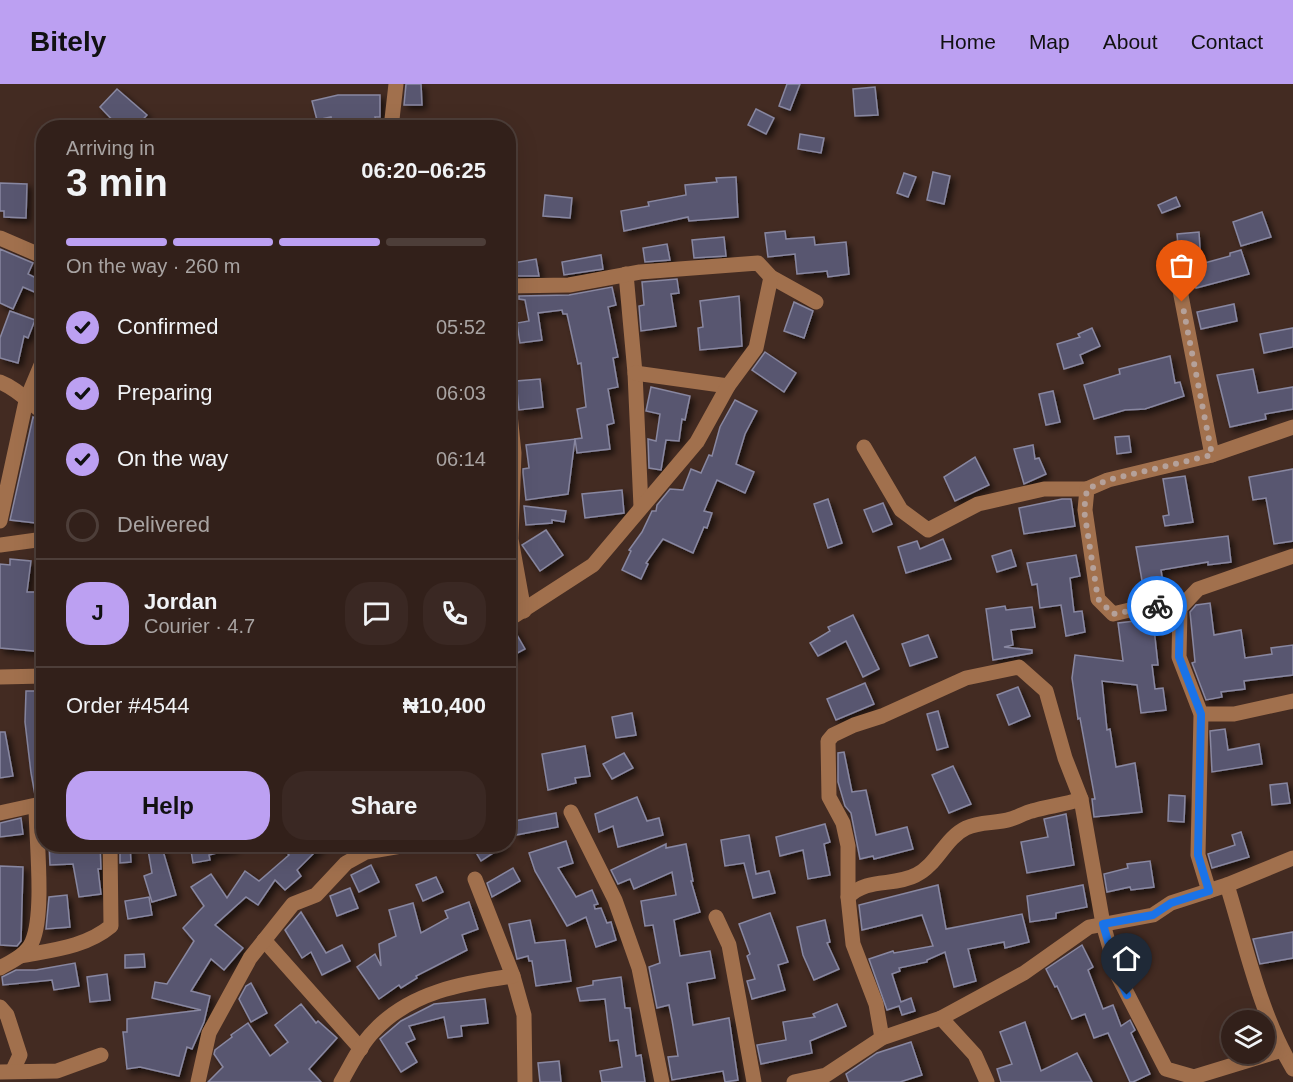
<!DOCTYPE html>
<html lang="en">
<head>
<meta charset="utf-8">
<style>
	:root { --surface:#32201a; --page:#3a2823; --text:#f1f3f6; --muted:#a8a3a2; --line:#4d3e39; --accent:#bca0f2 }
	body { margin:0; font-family:Helvetica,sans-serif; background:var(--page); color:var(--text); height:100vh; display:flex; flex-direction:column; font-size:22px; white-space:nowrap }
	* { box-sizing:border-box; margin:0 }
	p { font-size:20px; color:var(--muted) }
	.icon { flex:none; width:33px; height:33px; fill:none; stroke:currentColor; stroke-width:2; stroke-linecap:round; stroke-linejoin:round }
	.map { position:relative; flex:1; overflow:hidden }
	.drawer { position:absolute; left:36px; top:36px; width:480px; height:732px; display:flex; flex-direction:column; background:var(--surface); border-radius:24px; box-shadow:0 6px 24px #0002,0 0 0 2px var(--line) }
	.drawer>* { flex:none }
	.fabs { position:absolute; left:1221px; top:926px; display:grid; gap:12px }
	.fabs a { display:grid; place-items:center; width:54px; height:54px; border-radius:50%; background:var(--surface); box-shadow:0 6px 24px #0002,0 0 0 2px var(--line); font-size:30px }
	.pin { position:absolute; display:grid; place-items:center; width:51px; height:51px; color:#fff; margin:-62px -26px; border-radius:50% 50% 50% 0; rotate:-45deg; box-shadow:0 0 6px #0007 }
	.pin .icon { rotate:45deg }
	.courier { position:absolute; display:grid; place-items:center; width:60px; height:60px; margin:-30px; border:4px solid #1a73e8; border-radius:50%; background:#fff; color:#222; box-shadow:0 2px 8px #0007 }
	.head em { font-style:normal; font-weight:600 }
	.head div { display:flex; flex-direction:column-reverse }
	.head { display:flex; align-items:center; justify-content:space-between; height:102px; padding:0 30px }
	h1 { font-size:39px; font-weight:600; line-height:45px }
	.bar { display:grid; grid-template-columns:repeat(4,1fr); gap:9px 6px; align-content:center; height:72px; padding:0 30px }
	.bar i { height:8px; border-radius:4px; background:var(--line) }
	.bar .current { background:var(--accent) }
	.bar p { grid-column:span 4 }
	.line { display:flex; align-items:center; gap:15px; padding:0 30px; border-top:2px solid var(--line) }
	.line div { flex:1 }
	.round { display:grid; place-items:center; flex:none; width:63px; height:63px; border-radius:24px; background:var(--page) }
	ol { padding:0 30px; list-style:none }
	li { display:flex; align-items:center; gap:18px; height:66px }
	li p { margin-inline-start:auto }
	li .icon { padding:6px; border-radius:50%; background:var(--accent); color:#111; stroke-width:4 }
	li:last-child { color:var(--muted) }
	li i { width:33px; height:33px; border:3px solid var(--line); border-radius:50% }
	.cta { display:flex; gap:12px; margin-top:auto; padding:12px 30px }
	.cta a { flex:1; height:69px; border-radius:24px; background:var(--accent); color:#111; font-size:24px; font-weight:600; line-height:69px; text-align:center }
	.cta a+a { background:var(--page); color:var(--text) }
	header { display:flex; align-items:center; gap:36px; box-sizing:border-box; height:84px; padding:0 30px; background:var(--accent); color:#111 }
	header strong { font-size:28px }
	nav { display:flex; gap:33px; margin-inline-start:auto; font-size:21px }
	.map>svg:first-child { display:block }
</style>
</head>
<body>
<header>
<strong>Bitely</strong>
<nav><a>Home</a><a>Map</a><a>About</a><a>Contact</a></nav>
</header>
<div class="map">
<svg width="1293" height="998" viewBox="0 0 1293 998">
	<defs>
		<filter id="shadow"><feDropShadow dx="4" dy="4" stdDeviation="3" flood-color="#0009"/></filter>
	</defs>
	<rect width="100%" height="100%" fill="#432b22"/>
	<g fill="#595770" stroke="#8887a1" stroke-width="1.5" filter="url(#shadow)">
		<polygon points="406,0 421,0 422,21 404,21"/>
		<polygon points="787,0 800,0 790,26 779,22"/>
		<polygon points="875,3 878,31 855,32 853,5"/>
		<polygon points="117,5 147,31 135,44 120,44 100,23"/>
		<polygon points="338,11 380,11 380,33 375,33 377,44 334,44 331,33 317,36 312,17"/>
		<polygon points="756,25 774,34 766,50 748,41"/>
		<polygon points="800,50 824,54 821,69 798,65"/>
		<polygon points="933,88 950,92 944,120 927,116"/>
		<polygon points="904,89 916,93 908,113 897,109"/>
		<polygon points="736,93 738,133 689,137 688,133 624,147 621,127 649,122 648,118 686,111 685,101 717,98 716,94"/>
		<polygon points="0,99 27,100 26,134 4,133 4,127 0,127"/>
		<polygon points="545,111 572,114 570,134 543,132"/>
		<polygon points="1176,113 1180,122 1162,129 1158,121"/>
		<polygon points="1262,128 1271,153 1241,162 1233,138"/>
		<polygon points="785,147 786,155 814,153 815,161 846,158 849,190 828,193 827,187 797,190 795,170 768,173 765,149"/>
		<polygon points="1199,148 1201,180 1230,172 1230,169 1241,166 1249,190 1196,204 1187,172 1179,172 1177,150"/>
		<polygon points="724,153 726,172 694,174 692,156"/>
		<polygon points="667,160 670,176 645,178 643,164"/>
		<polygon points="0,165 33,179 28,190 44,198 39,210 23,203 13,225 0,219"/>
		<polygon points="601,171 603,185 564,191 562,178"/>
		<polygon points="536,175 539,192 516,192 513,179"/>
		<polygon points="677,195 679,209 671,210 676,242 641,247 639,222 644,221 642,198"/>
		<polygon points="612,203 616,221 608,223 618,273 613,274 618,303 608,305 614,339 607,341 610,365 577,369 575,355 582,354 577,325 586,323 581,279 578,280 567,230 563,230 562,226 538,229 542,256 520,259 517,239 529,237 525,216 519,215 519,212 569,211"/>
		<polygon points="739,212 742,262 700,266 698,244 703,243 700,217"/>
		<polygon points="794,218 813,227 804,254 784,247"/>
		<polygon points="1234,220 1237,237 1201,245 1197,228"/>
		<polygon points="10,227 35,236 28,254 24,252 18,279 0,274 0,254"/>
		<polygon points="1092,244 1100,262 1080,271 1083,279 1064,285 1057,260 1080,253 1078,250"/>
		<polygon points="1293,244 1293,263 1264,269 1260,250"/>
		<polygon points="765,268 796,289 784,308 752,286"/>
		<polygon points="1170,272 1175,299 1180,298 1184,312 1145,325 1125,326 1094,335 1084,301 1120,290 1119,285"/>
		<polygon points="1253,285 1258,309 1293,303 1293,325 1265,330 1266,335 1230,343 1217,291"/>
		<polygon points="540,295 543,323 519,326 516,297"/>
		<polygon points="651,303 690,312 685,336 682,335 679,357 666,356 661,386 649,384 648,355 656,357 660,330 646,327"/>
		<polygon points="1053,307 1060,338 1046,341 1039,310"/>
		<polygon points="735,316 757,327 745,350 736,380 754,388 745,409 717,396 704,427 712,429 707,444 704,443 693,469 663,455 646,479 648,480 641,495 622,486 631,467 629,466 642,448 652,427 656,427 657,421 670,405 683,406 691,385 701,389 709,371 712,372 720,343"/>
		<polygon points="33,333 44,339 44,372 35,407 44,409 44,440 10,436"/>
		<polygon points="1129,352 1131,368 1117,370 1115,353"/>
		<polygon points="575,355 568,410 526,416 523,389 523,385 529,384 526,361"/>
		<polygon points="1033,361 1035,375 1039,374 1046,390 1024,400 1014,365"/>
		<polygon points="975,373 989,401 955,417 944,393"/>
		<polygon points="1293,385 1293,457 1274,460 1266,414 1253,416 1249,393"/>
		<polygon points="1185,392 1193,438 1165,442 1163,432 1169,431 1163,395"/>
		<polygon points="622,406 624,429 585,434 582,410"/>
		<polygon points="828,415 842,459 828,464 814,420"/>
		<polygon points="1062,415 1071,415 1075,442 1024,450 1019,424"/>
		<polygon points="883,419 892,440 873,448 864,426"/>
		<polygon points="524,422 566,427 564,438 552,436 552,439 526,441"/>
		<polygon points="546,446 563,471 540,487 522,461"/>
		<polygon points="1228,452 1231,478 1208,481 1208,478 1161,486 1163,498 1143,502 1136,463"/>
		<polygon points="943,455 951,475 906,489 898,463 917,457 920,465"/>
		<polygon points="1011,466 1016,482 997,488 992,472"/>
		<polygon points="1076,471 1080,492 1070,494 1074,528 1082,527 1085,548 1066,552 1061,521 1040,524 1037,500 1032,501 1027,479"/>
		<polygon points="10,475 31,477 27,508 43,508 39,545 44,545 44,568 0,564 0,480 10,481"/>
		<polygon points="1210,519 1214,551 1241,546 1245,574 1272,570 1271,564 1293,561 1293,591 1244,597 1245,605 1221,608 1222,613 1206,616 1192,579 1195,578 1190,528 1196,521"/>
		<polygon points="1005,522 1006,526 1032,523 1035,543 1011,546 1013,561 1004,563 1032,566 1032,569 993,576 986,525"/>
		<polygon points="853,531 879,585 863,593 846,557 818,572 810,559 830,547 828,543"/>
		<polygon points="1153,535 1158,581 1152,581 1155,605 1163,604 1166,626 1141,629 1137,601 1102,597 1107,646 1110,645 1116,683 1135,679 1142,728 1094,733 1092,715 1095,715 1080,634 1078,635 1072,594 1075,571 1123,577 1118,539"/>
		<polygon points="513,544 525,565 508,574 508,546"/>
		<polygon points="928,551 937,573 910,582 902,560"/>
		<polygon points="865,599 874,620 836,636 827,615"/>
		<polygon points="1018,603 1030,632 1009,641 997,611"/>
		<polygon points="26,607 44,607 44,715 35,711 31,689 25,638"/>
		<polygon points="938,627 948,663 937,666 927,630"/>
		<polygon points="632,629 636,651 616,654 612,633"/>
		<polygon points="1225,645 1228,666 1259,660 1262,680 1212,688 1210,647"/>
		<polygon points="0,648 5,648 13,692 0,694"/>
		<polygon points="585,662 590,692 575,694 576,699 548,706 542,670"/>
		<polygon points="844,668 852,708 866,706 876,751 907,743 913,765 874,775 873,772 860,775 851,729 845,722 838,698 838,669"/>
		<polygon points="624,669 633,684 612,695 603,680"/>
		<polygon points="953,682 971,720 949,729 932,691"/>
		<polygon points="1287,699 1290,719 1272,721 1270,701"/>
		<polygon points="1169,711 1185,712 1184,738 1168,737"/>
		<polygon points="637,713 647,737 659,734 663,751 618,763 613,742 599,748 595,730"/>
		<polygon points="556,729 558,743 516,751 514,737"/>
		<polygon points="1066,730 1074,781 1027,789 1021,758 1048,753 1044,735"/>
		<polygon points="21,734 23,750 0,753 0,739"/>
		<polygon points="825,740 830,758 824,760 830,791 808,795 803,766 780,772 776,753"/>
		<polygon points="1241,748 1249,773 1212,784 1208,770 1235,761 1232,751"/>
		<polygon points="749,751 756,790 769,787 775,809 753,814 744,779 725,782 721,756"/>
		<polygon points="566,757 573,779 558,784 576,813 592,806 598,820 594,821 595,825 601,824 607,839 611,838 616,856 596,863 586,833 567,842 535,787 529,769"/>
		<polygon points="49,760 100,760 101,785 98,785 101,810 79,813 73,780 50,781"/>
		<polygon points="130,760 131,778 120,779 120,761"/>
		<polygon points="147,760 161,760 176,811 152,818 144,792 152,789"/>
		<polygon points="190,760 234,760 235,764 209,771 210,776 193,779"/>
		<polygon points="279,760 323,760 297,786 301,792 285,806 275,796 258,821 246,813 215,841 243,864 224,886 211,875 191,907 210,912 204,938 192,965 187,963 179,992 140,983 127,985 123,948 127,948 127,935 201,926 152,914 155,898 167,900 194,857 183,844 204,822 191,803 211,790 227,814 245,787 259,797 289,771"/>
		<polygon points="471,760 507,760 481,777"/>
		<polygon points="666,760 666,764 686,760 693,797 691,797 700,828 674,836 680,872 710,867 715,894 687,899 693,941 729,934 738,996 725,998 723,987 672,996 668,973 678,972 672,936 669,921 657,924 649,883 660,879 653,841 645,842 641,817 676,811 672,788 634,805 630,795 618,800 611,786"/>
		<polygon points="1150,777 1154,803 1131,806 1130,803 1107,808 1104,790 1128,784 1127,780"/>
		<polygon points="371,781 379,798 359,808 351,791"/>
		<polygon points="0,782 23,783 21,857 17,862 0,861"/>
		<polygon points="513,784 520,797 492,813 487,799"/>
		<polygon points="436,793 443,808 423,817 416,801"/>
		<polygon points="938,801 946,845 1022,830 1029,858 1005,864 1004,858 968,865 976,897 954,903 945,868 927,876 927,878 899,884 900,887 892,890 901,918 911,914 915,927 902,931 899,922 887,926 869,875 893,867 894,869 933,862 922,831 862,846 859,821"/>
		<polygon points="1083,801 1087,823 1056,829 1056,834 1030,838 1027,812"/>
		<polygon points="350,804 358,824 337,832 330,812"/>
		<polygon points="67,811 70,843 46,845 49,813"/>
		<polygon points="149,813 152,831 128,835 125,817"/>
		<polygon points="469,818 478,845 462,851 467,866 416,892 417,894 401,904 399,901 379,915 357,883 375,870 381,882 379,860 396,852 389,826 413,819 421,849 448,834 445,827"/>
		<polygon points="301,828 326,869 342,861 350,877 322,891 311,868 302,874 285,846"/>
		<polygon points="770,829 788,878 778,881 785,906 752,915 747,897 755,895 747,872 750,870 739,840"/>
		<polygon points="530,836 535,859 565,856 571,897 536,902 532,877 529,877 528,872 517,875 509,840"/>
		<polygon points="825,836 830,858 827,859 839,885 814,896 803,871 797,843"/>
		<polygon points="1293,848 1293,874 1260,880 1253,855"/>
		<polygon points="1082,861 1093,883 1088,886 1103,925 1113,921 1121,942 1130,936 1135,946 1131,949 1150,990 1133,998 1130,998 1108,949 1094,954 1085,930 1072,935 1057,902 1055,903 1046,885"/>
		<polygon points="144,870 145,883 125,884 125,871"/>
		<polygon points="75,879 79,902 54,906 52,896 3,901 2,893 16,886 36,886"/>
		<polygon points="107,890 110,916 90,918 87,893"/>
		<polygon points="621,893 625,924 630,924 636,972 641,971 645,998 602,998 600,987 622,983 618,956 610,957 605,915 580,917 577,904 593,901 593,897"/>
		<polygon points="251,899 267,929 251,938 239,915 246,902"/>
		<polygon points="485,915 488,939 461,942 462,952 448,954 444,933 409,942 415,955 406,959 417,978 401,988 380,955 401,937 434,920"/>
		<polygon points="301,920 316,939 318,937 337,954 309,985 321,998 208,998 223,983 214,970 215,966 232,953 231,951 248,939 270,972 288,958 275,941"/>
		<polygon points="837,920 846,942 810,957 812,969 761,980 757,961 786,956 783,938 815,933 813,930"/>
		<polygon points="1025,938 1041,987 1077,969 1092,998 1001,998 997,985 1012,980 1000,948"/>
		<polygon points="911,958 922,991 900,998 849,998 846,990 877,969"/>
		<polygon points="559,977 561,998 540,998 538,979"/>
	</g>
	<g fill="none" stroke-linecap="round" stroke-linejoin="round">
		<g stroke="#a1704d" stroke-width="15">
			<polyline points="391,44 396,0"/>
			<polyline points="0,154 44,173"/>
			<polyline points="626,190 635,289 641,423"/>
			<polyline points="1178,196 1212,371"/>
			<polyline points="508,202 569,201 640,188 758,179 771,193 816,218"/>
			<polyline points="635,289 728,302"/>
			<path d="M0,298C18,305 28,318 44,329"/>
			<polyline points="508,311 514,369 511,455 524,527"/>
			<polyline points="864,363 901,426 928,446 978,420 1044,405 1087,405"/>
			<polyline points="0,437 26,317 44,274"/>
			<polyline points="0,461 44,455"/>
			<polyline points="1180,524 1150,521 1113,530 1098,515 1085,426 1087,405 1108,396 1212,371 1293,343"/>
			<polyline points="508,536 593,481 697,358 728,302 756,264 771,193"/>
			<polyline points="0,593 44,592"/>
			<polyline points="1201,630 1234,630 1293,617"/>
			<polyline points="571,728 615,816 639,884 662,998"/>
			<path d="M0,729L36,721C36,755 45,829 32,858C26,871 12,877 0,884"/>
			<polyline points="475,795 513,892 524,931 525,998"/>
			<path d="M1227,801C1246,862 1260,930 1293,985"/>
			<polyline points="1209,807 1198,771 1201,630 1179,573 1180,524 1198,505 1293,472"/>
			<path d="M848,813C868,793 893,803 916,791C937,781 945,754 966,744C981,737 995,740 1011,735C1018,733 1024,729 1032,727C1048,722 1064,721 1081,715"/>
			<polyline points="716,833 729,861 754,998"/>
			<polyline points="264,856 361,965"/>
			<path d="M21,872C52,866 86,863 111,842L110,760"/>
			<polyline points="0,923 7,931 20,971 13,986"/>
			<polyline points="941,934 975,971 987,998"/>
			<polyline points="882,954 876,920 853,860 848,813 848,762 843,739 829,713 828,657 833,651 854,641 882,632 966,594 1019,583 1046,607 1065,674 1081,715 1103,840 1118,892 1166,985 1194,993 1282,966"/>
			<polyline points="0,988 57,987 101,971"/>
			<polyline points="198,998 209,949 250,874 293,820 316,811 346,779 366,768 401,762"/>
			<path d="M341,998C351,981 360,961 374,947C410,908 463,899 513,892"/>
			<polyline points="794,998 826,991 882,954 941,934 1024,889 1089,843 1153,831 1171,819 1227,801 1293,774"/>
		</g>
	</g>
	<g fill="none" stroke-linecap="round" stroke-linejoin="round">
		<polyline stroke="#b5a19a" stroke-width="6" stroke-dasharray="0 10.8" points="1157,522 1113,530 1098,515 1084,426 1087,405 1108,396 1212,371 1182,218"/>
		<polyline stroke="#1a73e8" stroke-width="8" points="1127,911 1118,892 1103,840 1153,831 1171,819 1209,807 1198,771 1201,630 1179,573 1180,524 1157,522"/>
	</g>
</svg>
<div class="fabs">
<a><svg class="icon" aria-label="layers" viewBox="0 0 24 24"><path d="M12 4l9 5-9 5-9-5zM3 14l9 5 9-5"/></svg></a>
</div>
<div class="pin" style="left:1182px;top:218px;background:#ea580c"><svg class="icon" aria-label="bag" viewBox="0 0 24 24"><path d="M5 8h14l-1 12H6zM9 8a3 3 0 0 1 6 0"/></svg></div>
<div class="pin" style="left:1127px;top:911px;background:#1f2937"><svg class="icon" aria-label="home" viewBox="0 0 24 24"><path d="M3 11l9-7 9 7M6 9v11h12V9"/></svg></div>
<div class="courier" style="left:1157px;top:522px"><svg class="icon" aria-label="bike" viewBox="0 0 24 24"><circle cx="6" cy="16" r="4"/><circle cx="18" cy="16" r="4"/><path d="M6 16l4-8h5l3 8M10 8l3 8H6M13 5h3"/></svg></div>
<section class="drawer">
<div class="head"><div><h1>3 min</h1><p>Arriving in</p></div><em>06:20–06:25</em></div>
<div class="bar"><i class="current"></i><i class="current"></i><i class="current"></i><i></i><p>On the way · 260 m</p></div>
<ol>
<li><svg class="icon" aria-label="check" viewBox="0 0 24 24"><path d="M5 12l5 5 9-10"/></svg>Confirmed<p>05:52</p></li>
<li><svg class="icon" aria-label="check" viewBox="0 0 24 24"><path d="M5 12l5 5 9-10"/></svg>Preparing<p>06:03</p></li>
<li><svg class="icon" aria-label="check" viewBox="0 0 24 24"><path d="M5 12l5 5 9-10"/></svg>On the way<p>06:14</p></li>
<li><i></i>Delivered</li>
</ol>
<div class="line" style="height:108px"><b class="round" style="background:var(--accent);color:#111">J</b><div><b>Jordan</b><p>Courier · 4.7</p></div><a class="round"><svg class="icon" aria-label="chat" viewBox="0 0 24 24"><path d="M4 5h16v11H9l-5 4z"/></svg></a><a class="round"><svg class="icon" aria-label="phone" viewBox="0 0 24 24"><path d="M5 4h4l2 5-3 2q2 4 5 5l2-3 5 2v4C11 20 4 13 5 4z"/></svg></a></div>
<div class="line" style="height:78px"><div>Order #4544</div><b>₦10,400</b></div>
<div class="cta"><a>Help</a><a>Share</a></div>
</section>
</div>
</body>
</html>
